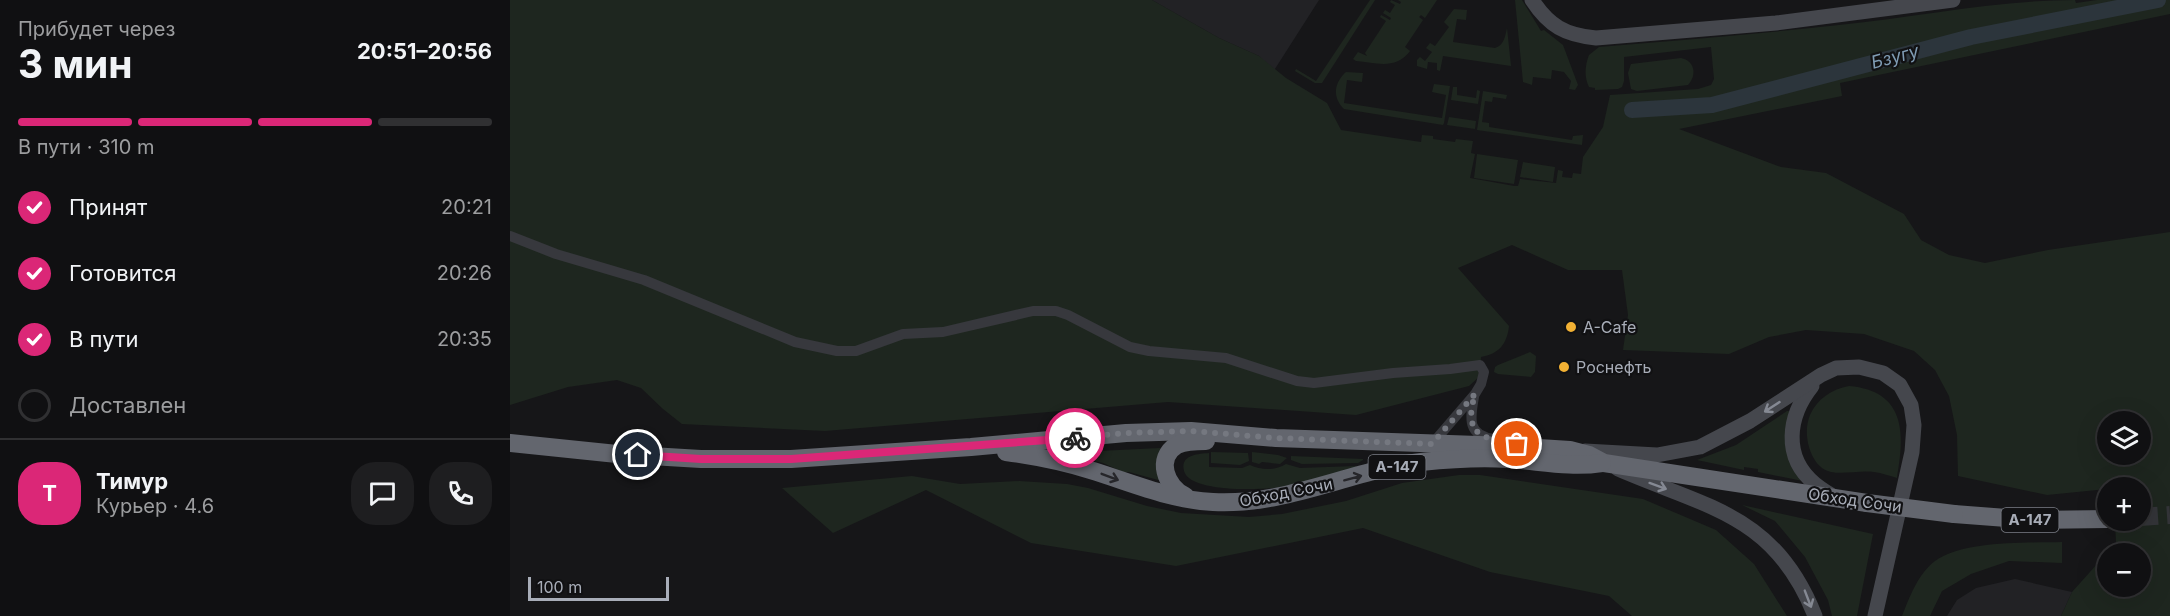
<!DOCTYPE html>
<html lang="ru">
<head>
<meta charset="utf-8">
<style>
	:root { --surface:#101012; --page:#1e1e20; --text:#f1f3f6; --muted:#9c9d9f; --line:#303032; --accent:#db2777 }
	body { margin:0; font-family:Inter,sans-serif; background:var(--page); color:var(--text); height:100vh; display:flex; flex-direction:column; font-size:22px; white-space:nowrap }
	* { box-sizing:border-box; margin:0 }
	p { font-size:20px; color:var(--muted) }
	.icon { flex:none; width:33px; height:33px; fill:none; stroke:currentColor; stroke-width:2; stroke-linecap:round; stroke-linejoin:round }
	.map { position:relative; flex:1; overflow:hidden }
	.side { display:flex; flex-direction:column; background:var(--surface); width:510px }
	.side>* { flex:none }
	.tools { position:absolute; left:1587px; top:411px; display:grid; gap:12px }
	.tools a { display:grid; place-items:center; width:54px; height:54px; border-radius:50%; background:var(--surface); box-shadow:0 6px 24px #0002,0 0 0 2px var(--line); font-size:30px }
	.scale { position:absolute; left:18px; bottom:15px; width:141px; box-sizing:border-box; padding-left:6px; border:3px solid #a8adb8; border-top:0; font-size:16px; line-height:21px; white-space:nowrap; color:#a8adb8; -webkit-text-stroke:4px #111113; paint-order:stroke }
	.pin { position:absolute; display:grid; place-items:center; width:51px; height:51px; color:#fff; margin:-26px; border:3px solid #fff; border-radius:50%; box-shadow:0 2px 6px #0007 }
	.courier { position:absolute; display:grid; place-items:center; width:60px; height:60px; margin:-30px; border:4px solid #db2777; border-radius:50%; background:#fff; color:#222; box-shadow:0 2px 8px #0007 }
	.headline em { font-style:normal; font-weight:700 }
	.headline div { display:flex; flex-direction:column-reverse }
	.headline { display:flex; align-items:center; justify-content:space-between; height:102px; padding:0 18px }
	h1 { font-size:39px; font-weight:700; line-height:45px }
	.bar { display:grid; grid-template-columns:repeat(4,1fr); gap:9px 6px; align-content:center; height:72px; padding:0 18px }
	.bar i { height:8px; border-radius:4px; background:var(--line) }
	.bar .on { background:var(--accent) }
	.bar p { grid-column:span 4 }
	.line { display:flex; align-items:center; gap:15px; padding:0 18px; border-top:2px solid var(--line) }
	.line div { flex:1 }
	.round { display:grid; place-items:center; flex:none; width:63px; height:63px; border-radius:24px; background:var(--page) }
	ol { padding:0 18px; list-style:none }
	li { display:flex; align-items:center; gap:18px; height:66px }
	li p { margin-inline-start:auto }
	li .icon { padding:6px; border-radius:50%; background:var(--accent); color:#fff; stroke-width:4 }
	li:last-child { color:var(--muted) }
	li i { width:33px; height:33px; border:3px solid var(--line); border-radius:50% }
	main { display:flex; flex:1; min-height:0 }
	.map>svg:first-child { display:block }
</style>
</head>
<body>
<main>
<section class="side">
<div class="headline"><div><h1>3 мин</h1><p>Прибудет через</p></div><em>20:51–20:56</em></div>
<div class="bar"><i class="on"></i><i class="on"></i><i class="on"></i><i></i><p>В пути · 310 m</p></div>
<ol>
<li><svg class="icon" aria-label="check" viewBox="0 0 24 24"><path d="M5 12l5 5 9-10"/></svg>Принят<p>20:21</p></li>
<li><svg class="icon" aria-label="check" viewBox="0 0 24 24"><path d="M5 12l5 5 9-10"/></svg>Готовится<p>20:26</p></li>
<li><svg class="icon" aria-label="check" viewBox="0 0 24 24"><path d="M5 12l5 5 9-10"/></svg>В пути<p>20:35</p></li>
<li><i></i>Доставлен</li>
</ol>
<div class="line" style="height:108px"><b class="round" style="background:var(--accent);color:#fff">Т</b><div><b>Тимур</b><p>Курьер · 4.6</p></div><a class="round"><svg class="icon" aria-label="chat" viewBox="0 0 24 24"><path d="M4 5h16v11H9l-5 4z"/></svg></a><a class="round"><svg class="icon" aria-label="phone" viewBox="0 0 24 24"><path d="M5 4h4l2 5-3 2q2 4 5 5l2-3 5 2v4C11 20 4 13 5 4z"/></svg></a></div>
</section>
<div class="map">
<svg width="1660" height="616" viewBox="0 0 1660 616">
	<rect width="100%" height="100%" fill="#161618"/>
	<g fill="#222225">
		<polygon points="642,0 809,0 763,72 749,56 709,38"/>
		<polygon points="1505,579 1562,592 1551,616 1437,616 1447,600 1466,588"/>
	</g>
	<g fill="#1e261f" fill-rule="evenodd">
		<path d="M0,0H642L709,38L749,56L776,78L817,103L831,130L911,142L912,135L923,136V139L945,142L946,139L963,141L961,153L965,154L960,178L1004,186H1008L1010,179L1046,183L1048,170L1053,171L1052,177L1062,178L1063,173L1071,174L1073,157L1093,127L1100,95L1188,89L1201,85L1204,79L1201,47L1114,57V81L1112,87L1108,89L1085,90V88L1079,87C1074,77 1075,65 1079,55L1089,47C1169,40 1249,34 1329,25C1408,17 1486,0 1565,0L1566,3L1587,0H1660V14L1330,83L1332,96L1169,129L1271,167L1316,173L1394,214L1411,240L1439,255L1475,263L1538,250L1660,232V616H1551L1562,592L1606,543L1605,521L1630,520V488H1598L1597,489L1537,495L1448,476L1447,435L1439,396L1425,370L1404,351L1354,334L1296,330L1259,337L1219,354L1113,350L1118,315L1112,270H1058L1002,245L948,268L999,326C997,344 989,354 971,357L970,376L959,386L846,415L658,402L315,431L172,424L153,409L131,388L107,380L58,387L0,405ZM1598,422H1630V454H1598ZM1598,554H1630V586H1598Z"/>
		<polygon points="860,0 865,0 812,83 805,83 785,71 786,69 806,81"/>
		<path d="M881,0L890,4L891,2L888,0H927L915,18L911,15L909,17L913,20L895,47L900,51C886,70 867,63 846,61L843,59L848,52L857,56L855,53L876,21L870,17L871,15L880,20L881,18L873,13L875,10L880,13L885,5L880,2Z"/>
		<polygon points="1005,0 1012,0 1031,31 1034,30 1053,45 1068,85 1065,90 1059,89 1061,81 1054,72 1042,70 1041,79 1023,77 1022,85 1013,82"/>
		<path d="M944,9L957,10L956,20L947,19L943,42L985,48C994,45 995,37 997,28L1001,66L933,56L930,71L927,70V63L918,62L917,69L907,66V60L910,57L915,61L922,52L916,48L920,43L925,46L939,27L934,22Z"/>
		<path d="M1171,58C1185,61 1187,75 1178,85L1127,91L1121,89L1118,73L1121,64Z"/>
		<path d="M836,72L853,73L852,82L837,80L834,103L932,118L936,95L922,92L924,84L940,86L934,123L933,125L834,109C822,97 824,83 836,72Z"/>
		<polygon points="943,87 947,87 947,95 966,98 967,90 970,91 968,104 941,100"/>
		<polygon points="973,91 997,95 996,99 983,97 982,102 975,101 972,122 979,123 979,127 1062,140 1063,136 1073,135 1072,145 967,130"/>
		<polygon points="939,117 966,121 965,129 937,125"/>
		<polygon points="967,154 1008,160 1004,184 964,178"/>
		<polygon points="1013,162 1045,167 1043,182 1010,177"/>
		<polygon points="1020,352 1026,356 1025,372 1021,377 988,374 984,372 985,367 988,365"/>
		<path d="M1339,386C1396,391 1395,434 1387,478C1380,476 1372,473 1364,472C1336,469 1311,485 1299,447C1296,436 1296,425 1300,415C1307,399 1322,389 1339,386Z"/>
		<polygon points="1277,411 1279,411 1293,481 1248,472 1248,469 1234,467 1234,470 1187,460 1226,445"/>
		<polygon points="650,448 652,481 619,472 613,472 593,463 559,455 563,451 568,452"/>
		<polygon points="701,452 738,453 739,461 730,465 701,463"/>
		<polygon points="742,452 768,455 777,458 770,464 752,462 749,464 742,462"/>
		<path d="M699,453V467L732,468L740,465C751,470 765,471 776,464L790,468L846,466L847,470C821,476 796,482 770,487C752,490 680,493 674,471C670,455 687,454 699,453Z"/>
		<polygon points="781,456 853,459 853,460 848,463 792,464 781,460"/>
		<polygon points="949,475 970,475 1133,499 1206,530 1244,564 1277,616 1122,616 1099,596 980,572 853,528 666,566 521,543 416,490 323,533 272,488 402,476 450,484 509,481 557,484 578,488 637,506 671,513 739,517 772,514 836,501 892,483"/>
		<polygon points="1232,505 1363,534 1347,616 1322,616 1318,600 1295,557 1265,521"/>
		<path d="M1552,542V563L1499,561L1461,574L1432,591L1420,616H1392C1400,596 1408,574 1425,561C1453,540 1518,543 1552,542Z"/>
	</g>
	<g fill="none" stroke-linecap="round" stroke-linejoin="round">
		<polyline stroke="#2c353c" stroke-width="16" points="1122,110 1202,105 1461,37 1648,0"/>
		<polyline stroke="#333438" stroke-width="18" stroke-dasharray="18 9" stroke-linecap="butt" points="1630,517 1660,515"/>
		<g stroke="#37383d" stroke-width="10">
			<polyline points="0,236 46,254 134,280 285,342 327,351 346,351 393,334 433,332 523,311 546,311 558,315 620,347 639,351 716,358 787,381 804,383 883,373 940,369 970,365 974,372 971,384 965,394 922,444"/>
			<path d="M964,397C960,419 957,435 984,439"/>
		</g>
		<g stroke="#45474d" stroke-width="15">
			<path d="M1022,0C1039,26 1055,35 1086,38L1266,23L1443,0"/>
			<path d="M1302,386C1278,416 1272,457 1305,484C1311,489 1318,493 1324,497"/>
			<polyline points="1075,451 1147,455 1190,447 1240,421 1311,375 1326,368 1349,367 1373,373 1390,385 1401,405 1404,425 1402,452 1365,616"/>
			<path d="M1108,469C1197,508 1265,514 1305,616"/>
		</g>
		<g stroke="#63666e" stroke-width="18">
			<polyline points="0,443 107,454 191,459 281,459 461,447 616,433 681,431 766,438 997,446 1060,450 1079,455 1094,463 1357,503"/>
			<path d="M496,452C525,456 552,461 580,470C620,482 660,500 703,502C776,506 841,470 911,462C940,459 969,457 998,459C1030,461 1060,468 1092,463"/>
			<path d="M675,496C656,487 645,458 667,445C676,441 686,441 696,441"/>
			<polyline points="1444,514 1523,520 1598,519"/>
		</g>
		<polyline stroke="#63666e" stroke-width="18" points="1357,503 1444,514"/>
	</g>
	<defs><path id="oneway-shaft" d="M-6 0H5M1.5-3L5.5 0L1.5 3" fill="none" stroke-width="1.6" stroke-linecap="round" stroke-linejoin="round" transform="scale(1.5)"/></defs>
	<g stroke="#858993">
		<use href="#oneway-shaft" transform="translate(1262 407) rotate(147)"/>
		<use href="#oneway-shaft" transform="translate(1148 486) rotate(20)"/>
		<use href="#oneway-shaft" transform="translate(1298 599) rotate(69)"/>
	</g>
	<g stroke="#26262a">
		<use href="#oneway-shaft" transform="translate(600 477) rotate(21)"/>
		<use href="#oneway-shaft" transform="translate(843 478) rotate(-15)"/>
	</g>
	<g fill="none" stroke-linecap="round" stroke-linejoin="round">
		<polyline stroke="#757880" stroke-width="6" stroke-dasharray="0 10.8" points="565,438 616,433 681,431 766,438 922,444 965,394 961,410 963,429 975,437 1007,444"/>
		<polyline stroke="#db2777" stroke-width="8" points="128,455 191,459 281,459 565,438"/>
	</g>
	<g fill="#f2b134" stroke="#111113" stroke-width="2">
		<circle cx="1061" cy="327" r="6"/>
		<circle cx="1054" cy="367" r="6"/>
	</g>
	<g text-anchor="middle" stroke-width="4.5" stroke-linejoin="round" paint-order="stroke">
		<g fill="#111113" stroke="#7b7e86" stroke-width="1.5">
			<rect x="858.5" y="455" width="57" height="24" rx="4.5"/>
			<rect x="1491.5" y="508" width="57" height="24" rx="4.5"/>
		</g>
		<g font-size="15" font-weight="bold" fill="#a8adb8">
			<text x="887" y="472">А-147</text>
			<text x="1520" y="525">А-147</text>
		</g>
		<g font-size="16" fill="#a8adb8" stroke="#111113" text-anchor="start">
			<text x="1073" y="333">A-Cafe</text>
			<text x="1066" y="373">Роснефть</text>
		</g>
		<g font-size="16" fill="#a8adb8" stroke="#111113">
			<text transform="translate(776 492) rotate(-11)" y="6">Обход Сочи</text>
			<text transform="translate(1345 500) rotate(8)" y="6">Обход Сочи</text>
		</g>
		<g font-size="18" font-style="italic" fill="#7f9bb3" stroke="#111113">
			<text transform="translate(1385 57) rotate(-15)" y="6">Бзугу</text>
		</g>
	</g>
</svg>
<div class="tools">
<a><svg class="icon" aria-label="layers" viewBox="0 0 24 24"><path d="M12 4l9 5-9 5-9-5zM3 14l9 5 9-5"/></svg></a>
<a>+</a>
<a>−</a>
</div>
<div class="scale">100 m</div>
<div class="pin" style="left:1007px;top:444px;background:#ea580c"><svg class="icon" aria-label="bag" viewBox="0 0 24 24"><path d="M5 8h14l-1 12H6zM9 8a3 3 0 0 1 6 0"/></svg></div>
<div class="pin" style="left:128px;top:455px;background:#1f2937"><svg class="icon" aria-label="home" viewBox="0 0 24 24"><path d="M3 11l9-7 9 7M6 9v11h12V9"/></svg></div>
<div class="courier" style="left:565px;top:438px"><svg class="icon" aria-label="bike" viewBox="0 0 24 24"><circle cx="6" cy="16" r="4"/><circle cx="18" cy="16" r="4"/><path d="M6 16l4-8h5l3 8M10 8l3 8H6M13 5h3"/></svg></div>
</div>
</main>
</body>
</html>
